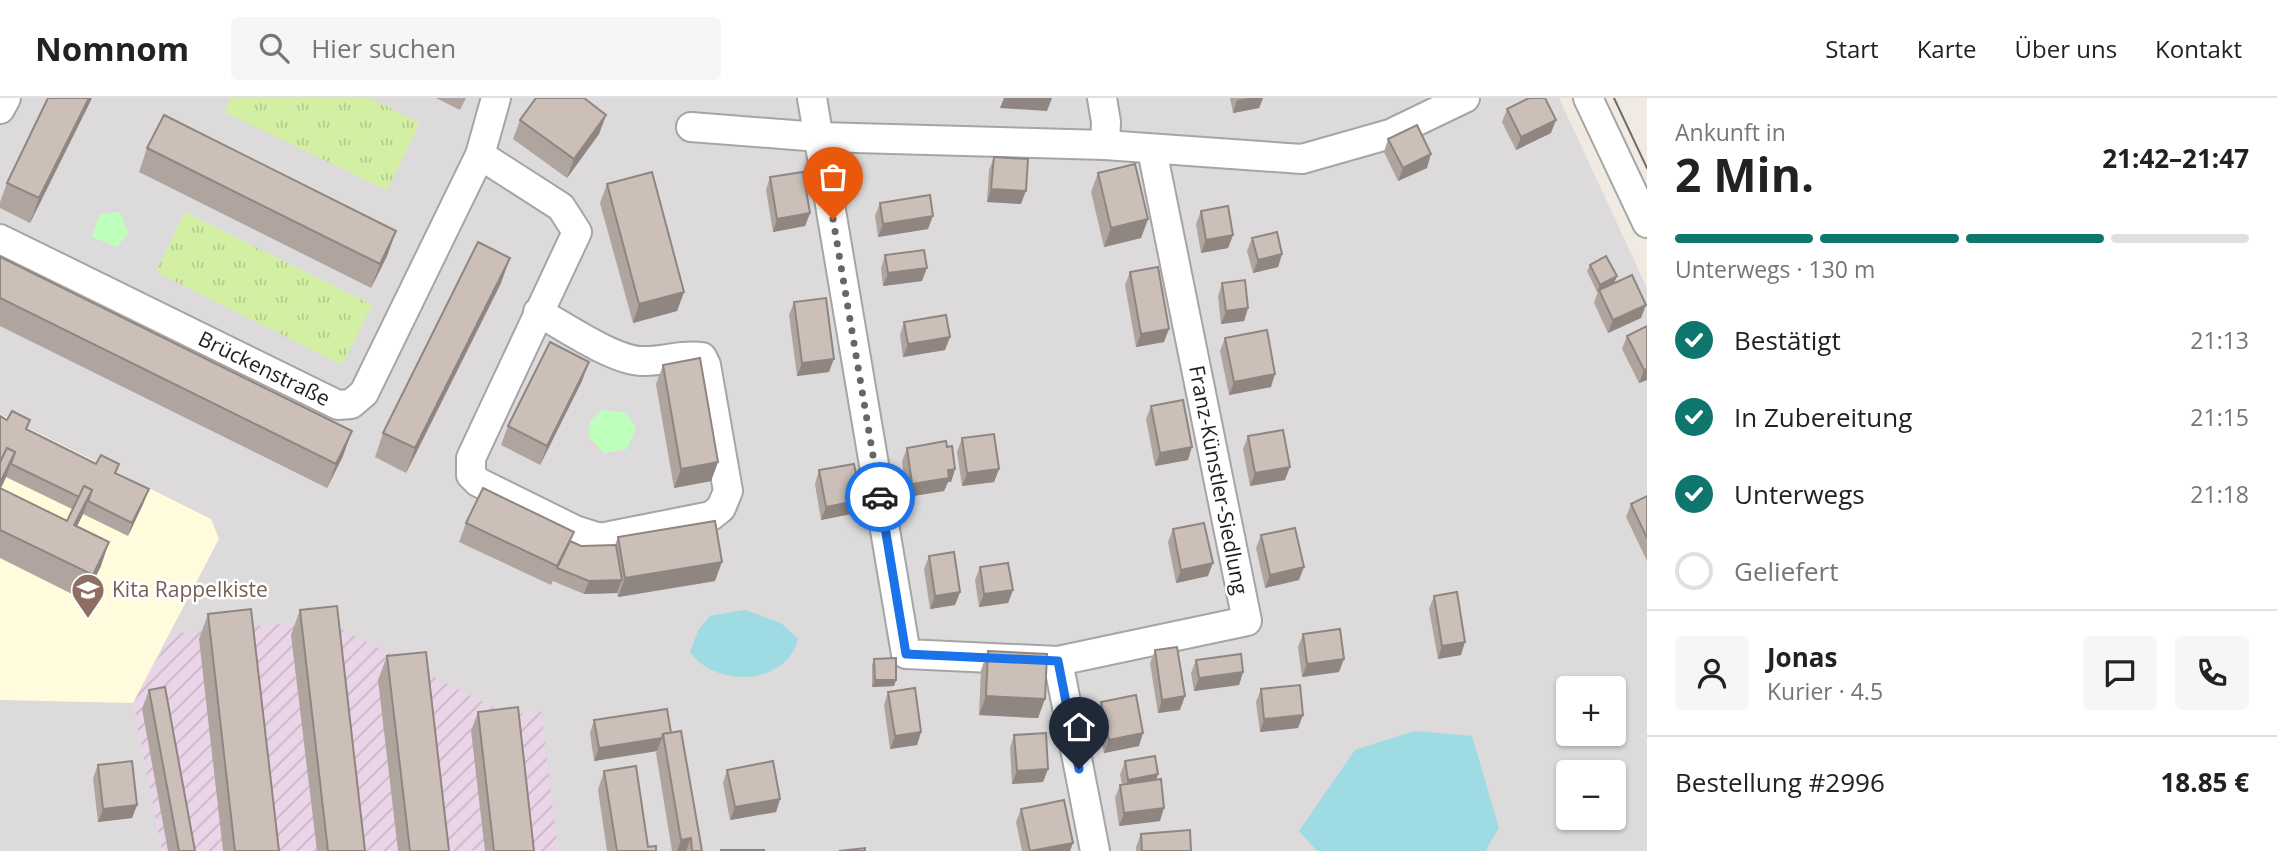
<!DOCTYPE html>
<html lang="de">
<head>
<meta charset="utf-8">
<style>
	:root { --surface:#fff; --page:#f6f6f6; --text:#222; --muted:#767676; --line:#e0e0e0; --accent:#0f766e }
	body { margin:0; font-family:"Open Sans",sans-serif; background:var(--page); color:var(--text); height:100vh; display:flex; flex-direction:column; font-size:26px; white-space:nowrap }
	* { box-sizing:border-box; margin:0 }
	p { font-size:23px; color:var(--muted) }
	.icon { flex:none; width:38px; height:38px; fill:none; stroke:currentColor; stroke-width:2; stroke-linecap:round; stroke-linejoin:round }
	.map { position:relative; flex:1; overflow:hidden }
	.side { display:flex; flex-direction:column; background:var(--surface); width:630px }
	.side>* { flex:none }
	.tools { position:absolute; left:1556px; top:578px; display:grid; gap:14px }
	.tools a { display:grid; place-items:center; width:70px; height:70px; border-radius:7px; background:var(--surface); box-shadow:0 2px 5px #0004; font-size:35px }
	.pin { position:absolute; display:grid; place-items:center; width:60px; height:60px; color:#fff; margin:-72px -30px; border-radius:50% 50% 50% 0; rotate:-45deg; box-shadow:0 0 7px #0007 }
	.pin .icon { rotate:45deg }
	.courier { position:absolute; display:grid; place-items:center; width:70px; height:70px; margin:-35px; border:5px solid #1a73e8; border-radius:50%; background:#fff; color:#222; box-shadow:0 2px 9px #0007 }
	.head em { font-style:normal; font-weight:700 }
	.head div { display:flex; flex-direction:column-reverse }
	.head { display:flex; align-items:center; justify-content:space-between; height:119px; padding:0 28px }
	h1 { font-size:46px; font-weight:700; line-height:52px }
	.bar { display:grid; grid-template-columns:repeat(4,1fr); gap:10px 7px; align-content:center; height:84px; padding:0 28px }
	.bar i { height:9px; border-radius:5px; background:var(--line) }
	.bar .current { background:var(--accent) }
	.bar p { grid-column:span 4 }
	.line { display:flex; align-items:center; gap:18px; padding:0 28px; border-top:2px solid var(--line) }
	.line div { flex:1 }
	.round { display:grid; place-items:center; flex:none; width:74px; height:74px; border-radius:7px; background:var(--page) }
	ol { padding:0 28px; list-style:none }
	li { display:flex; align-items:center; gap:21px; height:77px }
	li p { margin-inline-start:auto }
	li .icon { padding:7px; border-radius:50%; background:var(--accent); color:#fff; stroke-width:4 }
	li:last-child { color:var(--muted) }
	li i { width:38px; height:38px; border:4px solid var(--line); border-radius:50% }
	header { display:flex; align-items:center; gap:42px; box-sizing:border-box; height:98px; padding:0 35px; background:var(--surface); border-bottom:2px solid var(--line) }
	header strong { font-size:33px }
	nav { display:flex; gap:38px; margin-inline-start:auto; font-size:24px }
	.search { width:490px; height:63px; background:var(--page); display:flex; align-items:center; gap:18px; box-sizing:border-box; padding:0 24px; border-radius:7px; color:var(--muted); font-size:26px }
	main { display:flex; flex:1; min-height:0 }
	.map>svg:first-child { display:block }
</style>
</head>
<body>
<header>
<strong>Nomnom</strong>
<div class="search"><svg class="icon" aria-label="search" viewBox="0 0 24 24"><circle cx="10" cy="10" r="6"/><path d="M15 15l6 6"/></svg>Hier suchen</div>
<nav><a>Start</a><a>Karte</a><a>Über uns</a><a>Kontakt</a></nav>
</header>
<main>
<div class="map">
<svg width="1647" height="753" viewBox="0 0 1647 753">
	<defs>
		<pattern id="industrial-furrows" width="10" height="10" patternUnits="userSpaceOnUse" patternTransform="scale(1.75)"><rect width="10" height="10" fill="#ead4e8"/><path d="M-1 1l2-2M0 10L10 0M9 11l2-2" fill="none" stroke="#c8b6c7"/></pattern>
		<pattern id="grass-tufts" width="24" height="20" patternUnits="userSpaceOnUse" patternTransform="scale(1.75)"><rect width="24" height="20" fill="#d2efa3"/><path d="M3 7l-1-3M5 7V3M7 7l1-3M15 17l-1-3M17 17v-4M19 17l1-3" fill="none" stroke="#b4cc8c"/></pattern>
	</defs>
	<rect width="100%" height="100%" fill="#f0eae2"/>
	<path fill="#dcdadb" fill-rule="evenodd" d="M0,0H1559L1647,190V753H558L540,613L508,617L133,605L162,753H0ZM1568,590H1614V635H1568ZM1568,674H1614V719H1568Z"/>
	<polygon fill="url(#industrial-furrows)" points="324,522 508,617 541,613 558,753 162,753 133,605 172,536"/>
	<polygon fill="#fffbdc" points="0,316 211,421 219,441 133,605 0,602"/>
	<g fill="url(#grass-tufts)">
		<polygon points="231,0 370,0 420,25 387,92 224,14"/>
		<polygon points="185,114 372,207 342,267 156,174"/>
	</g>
	<g fill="#bdffbb">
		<polygon points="120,114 128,135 117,149 92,139 99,117"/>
		<polygon points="602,312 626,315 636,329 627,351 604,355 589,339 590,323"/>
	</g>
	<g fill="#9edbe2">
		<path d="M745,512L781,525L798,541C786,588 715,590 690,554L699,531L710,518Z"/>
		<polygon points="1414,633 1472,638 1499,730 1485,753 1317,753 1299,733 1355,652"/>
	</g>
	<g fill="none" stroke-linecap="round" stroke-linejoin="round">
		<defs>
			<g id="minor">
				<polyline points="812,0 906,556 1058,563 1247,523 1152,52"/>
				<polyline points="1102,0 1106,24 1105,47"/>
				<polyline points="1588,0 1647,125"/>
				<polyline points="0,11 6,0"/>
				<polyline points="691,29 819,39 1105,47 1302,61 1390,36 1465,0"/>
				<path d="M480,57L561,109L577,134L471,360V377L478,384L575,432L600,440L711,418L721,410L728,393L706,267L702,259C681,256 662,264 642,263C614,263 564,228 538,214"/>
				<polyline points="0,141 338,307 351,306 364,295 480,57 496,0"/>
				<polyline points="1058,563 1095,753"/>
			</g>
		</defs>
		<use href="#minor" stroke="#a5a5a5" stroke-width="32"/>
		<use href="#minor" stroke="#fff" stroke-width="28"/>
		<polyline stroke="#6c6c6c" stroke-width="2" points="1614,0 1647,70"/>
	</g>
	<g fill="#afa49e" fill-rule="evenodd">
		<polygon points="92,0 30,125 0,110 0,104 7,85"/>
		<polygon points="436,0 466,0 460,12"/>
		<polygon points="1230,0 1263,0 1259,10 1233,15"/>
		<polygon points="1507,11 1551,35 1516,52 1502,24"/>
		<polygon points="606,17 599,36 567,80 513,41 520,22"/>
		<polygon points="1388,41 1427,70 1398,83 1384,54"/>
		<polygon points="147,50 396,133 387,158 371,190 139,74"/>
		<polygon points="994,59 1021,106 987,104 989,72"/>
		<polygon points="1098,75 1148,121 1141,140 1104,149 1091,94"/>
		<polygon points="770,79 810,115 805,128 773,134 766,92"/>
		<polygon points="607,86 684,194 677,213 633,225 600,105"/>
		<polygon points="880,105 928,131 878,139 875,118"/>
		<polygon points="1201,113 1233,137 1228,150 1201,155 1196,126"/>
		<polygon points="1252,140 1282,156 1278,169 1253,175 1247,153"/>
		<polygon points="885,157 922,183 883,188 881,170"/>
		<polygon points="0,159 343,358 327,390 0,228"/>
		<polygon points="1590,167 1617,178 1614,185 1641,220 1608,235 1594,205 1598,193 1597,194 1587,173"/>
		<polygon points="1130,174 1164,244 1136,249 1125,187"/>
		<polygon points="501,185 406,375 375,359 383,335"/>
		<polygon points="1222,185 1248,210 1244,223 1221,226 1218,198"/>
		<polygon points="794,204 829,274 797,278 789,217"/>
		<polygon points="904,224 950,239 945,252 903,259 900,237"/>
		<polygon points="1647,228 1647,282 1639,285 1622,251 1627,238"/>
		<polygon points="1225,240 1271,289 1229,297 1220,253"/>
		<polygon points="663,267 718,364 711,383 674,390 656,286"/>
		<polygon points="582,283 540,367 501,347 508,328"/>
		<polygon points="1151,308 1188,362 1155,368 1146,321"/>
		<path d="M0,318L7,322H30L27,331L96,366H119L116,375L144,404L128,438L83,416L77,428L101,468L84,502L0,460ZM6,379L72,411L67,423L1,390Z"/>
		<polygon points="1248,338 1285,382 1250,388 1243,351"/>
		<polygon points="962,340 999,371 994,384 962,388 957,354"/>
		<polygon points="947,349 955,371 951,384 948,384 944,393 907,399 902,363 907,350"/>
		<polygon points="819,372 856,415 821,422 815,386"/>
		<polygon points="1647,398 1647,463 1626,419 1631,406"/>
		<polygon points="466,425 571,443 581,448 615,447 618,439 715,483 618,499 617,495 584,496 553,483 551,487 459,444"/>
		<polygon points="1173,431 1208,478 1176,485 1168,444"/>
		<polygon points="1261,437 1299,482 1265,490 1256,450"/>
		<polygon points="929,458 960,494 955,507 930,511 924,471"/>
		<polygon points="980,469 1013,492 1008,505 979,509 975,482"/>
		<polygon points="1434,498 1461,557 1438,561 1429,511"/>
		<polygon points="300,512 365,753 317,753 291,537"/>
		<polygon points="208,516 279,753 223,753 199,541"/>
		<polygon points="1303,536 1339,574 1302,579 1298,549"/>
		<polygon points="1155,552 1180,612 1158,615 1150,565"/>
		<polygon points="988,553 1038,620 979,617 981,572"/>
		<polygon points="387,558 449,753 398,753 378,582"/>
		<polygon points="874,561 896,582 894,588 872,589 872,567"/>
		<polygon points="1196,562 1243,574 1239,587 1194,593 1191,575"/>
		<polygon points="1261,591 1303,617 1298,630 1260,634 1256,604"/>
		<polygon points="149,592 195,753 168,753 142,611"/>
		<polygon points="888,594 921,634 917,647 890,651 884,607"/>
		<polygon points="1101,604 1139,648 1104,655 1096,617"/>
		<polygon points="478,614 534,753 485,753 471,633"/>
		<polygon points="594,622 671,635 702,753 672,753 656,655 657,653 594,663 590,635"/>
		<polygon points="1014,637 1048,671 1043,684 1012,686 1010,650"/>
		<polygon points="1125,663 1158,676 1156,682 1160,723 1119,728 1115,700 1120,687 1122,686 1120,677"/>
		<polygon points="98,667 137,707 132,720 98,724 93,680"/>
		<polygon points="727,672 780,701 776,714 730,722 723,685"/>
		<polygon points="604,673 648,749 656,753 607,753 598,692"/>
		<polygon points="1021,711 1070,753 1022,753 1016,724"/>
		<polygon points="1141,736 1191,753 1136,753 1136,749"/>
	</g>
	<g fill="#8f8681">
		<polygon points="89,0 92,0 30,125 39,100"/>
		<polygon points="1004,0 1052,0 1047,13 1000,10"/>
		<polygon points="1249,0 1263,0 1259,10 1233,15 1237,2"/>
		<polygon points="606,17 599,36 567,80 574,61"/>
		<polygon points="1556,22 1551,35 1516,52 1521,39"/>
		<polygon points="1431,56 1427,70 1398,83 1403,70"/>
		<polygon points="991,91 1026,93 1021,106 987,104"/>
		<polygon points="810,115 805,128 773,134 777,121"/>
		<polygon points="933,118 928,131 878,139 883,126"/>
		<polygon points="1148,121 1141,140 1104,149 1111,130"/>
		<polygon points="396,133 387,158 371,190 380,166"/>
		<polygon points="1233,137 1228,150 1201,155 1206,142"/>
		<polygon points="1282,156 1278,169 1253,175 1258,162"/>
		<polygon points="510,160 501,185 406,375 415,350"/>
		<polygon points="927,170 922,183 883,188 888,175"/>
		<polygon points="1617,178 1614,185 1597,194 1600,187"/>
		<polygon points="684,194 677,213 633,225 639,206"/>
		<polygon points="1646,207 1641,220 1608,235 1613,222"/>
		<polygon points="1248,210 1244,223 1221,226 1226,213"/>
		<polygon points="1169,231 1164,244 1136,249 1141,236"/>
		<polygon points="950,239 945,252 903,259 908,246"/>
		<polygon points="834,261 829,274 797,278 802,265"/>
		<polygon points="589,264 582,283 540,367 547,348"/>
		<polygon points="1647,271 1647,282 1639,285 1644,272"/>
		<polygon points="1275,276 1271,289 1229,297 1234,284"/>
		<polygon points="352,333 343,358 327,390 336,366"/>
		<polygon points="1192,349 1188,362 1155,368 1160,355"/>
		<polygon points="15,354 6,379 0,392 0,385"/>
		<polygon points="718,364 711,383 674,390 681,371"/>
		<polygon points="1290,369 1285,382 1250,388 1255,375"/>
		<polygon points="955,371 951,384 948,384 944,393 907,399 912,386 948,372"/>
		<polygon points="999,371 994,384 962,388 967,375"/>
		<polygon points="149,391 144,404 128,438 132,425"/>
		<polygon points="92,392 83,416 66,451 74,427"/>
		<polygon points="861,402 856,415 821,422 826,409"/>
		<polygon points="109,444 101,468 84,502 93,477"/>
		<polygon points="722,464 715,483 618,499 625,480"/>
		<polygon points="1213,465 1208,478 1176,485 1181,472"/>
		<polygon points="1304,469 1299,482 1265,490 1270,477"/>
		<polygon points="622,482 617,495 584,496 589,483"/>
		<polygon points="1013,492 1008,505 979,509 984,496"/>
		<polygon points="960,494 955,507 930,511 935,498"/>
		<polygon points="1465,544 1461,557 1438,561 1442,548"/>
		<polygon points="1344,561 1339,574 1302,579 1307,566"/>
		<polygon points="1243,574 1239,587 1194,593 1199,580"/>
		<polygon points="875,582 896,582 894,588 872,589"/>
		<polygon points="986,598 1045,601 1038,620 979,617"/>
		<polygon points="1185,598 1180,612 1158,615 1162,602"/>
		<polygon points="1303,617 1298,630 1260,634 1264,621"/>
		<polygon points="921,634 917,647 890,651 895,638"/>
		<polygon points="1143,635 1139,648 1104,655 1109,642"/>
		<polygon points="662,640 657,653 594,663 599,650"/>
		<polygon points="1048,671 1043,684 1012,686 1017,673"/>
		<polygon points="1158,676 1154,689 1123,695 1128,682"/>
		<polygon points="780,701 776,714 730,722 735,709"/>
		<polygon points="137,707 132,720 98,724 103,711"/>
		<polygon points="1164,710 1160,723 1119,728 1124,715"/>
		<polygon points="691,740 686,753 677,753 681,742"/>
		<polygon points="1073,745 1070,753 1033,753"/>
	</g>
	<g fill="#ccbfb8" stroke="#8f8681" stroke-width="2">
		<polygon points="48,0 89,0 39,100 7,85"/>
		<polygon points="536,0 584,0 606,17 574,61 520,22"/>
		<polygon points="1529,0 1545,0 1556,22 1521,39 1507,11"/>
		<polygon points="164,17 396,133 380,166 147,50"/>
		<polygon points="1417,27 1431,56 1403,70 1388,41"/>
		<polygon points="994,59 1028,61 1026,93 991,91"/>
		<polygon points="1135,66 1148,121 1111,130 1098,75"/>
		<polygon points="652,74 684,194 639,206 607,86"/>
		<polygon points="803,74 810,115 777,121 770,79"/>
		<polygon points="930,97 933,118 883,126 880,105"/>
		<polygon points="1228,108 1233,137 1206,142 1201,113"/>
		<polygon points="1277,134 1282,156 1258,162 1252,140"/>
		<polygon points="478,144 510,160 415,350 383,335"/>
		<polygon points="924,152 927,170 888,175 885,157"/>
		<polygon points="1606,158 1617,178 1600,187 1590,167"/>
		<polygon points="0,159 352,333 336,366 0,200"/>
		<polygon points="1158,169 1169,231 1141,236 1130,174"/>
		<polygon points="1632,177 1646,207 1613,222 1599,192"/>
		<polygon points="1245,182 1248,210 1226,213 1222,185"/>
		<polygon points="826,200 834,261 802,265 794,204"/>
		<polygon points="946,217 950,239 908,246 904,224"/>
		<polygon points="1647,228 1647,271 1644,272 1627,238"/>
		<polygon points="1267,232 1275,276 1234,284 1225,240"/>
		<polygon points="550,244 589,264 547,348 508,328"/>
		<polygon points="700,260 718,364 681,371 663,267"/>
		<polygon points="1183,302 1192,349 1160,355 1151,308"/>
		<polygon points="12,313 30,322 26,331 96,366 101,357 119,366 115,375 149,391 132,425 88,403 92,392 84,388 79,399 11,366 15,354 7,350 2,361 0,360 0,318 7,322"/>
		<polygon points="1283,332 1290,369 1255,375 1248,338"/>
		<polygon points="994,336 999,371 967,375 962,340"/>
		<polygon points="946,343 947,349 952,348 955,371 948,372 949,380 912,386 907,350"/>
		<polygon points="7,350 15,354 0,385 0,364"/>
		<polygon points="854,366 861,402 826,409 819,372"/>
		<polygon points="84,388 92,392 74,427 109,444 93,477 0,432 0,390 67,423"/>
		<polygon points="483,390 574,434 557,468 466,425"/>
		<polygon points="1647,398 1647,440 1631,406"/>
		<polygon points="715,423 722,464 625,480 618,439"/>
		<polygon points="1204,425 1213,465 1181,472 1173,431"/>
		<polygon points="1295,430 1304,469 1270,477 1261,437"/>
		<polygon points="570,443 581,448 616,447 622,482 589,483 557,470"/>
		<polygon points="954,454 960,494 935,498 929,458"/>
		<polygon points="1008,465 1013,492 984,496 980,469"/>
		<polygon points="1457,494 1465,544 1442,548 1434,498"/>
		<polygon points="337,508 365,753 328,753 300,512"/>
		<polygon points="251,511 279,753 235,753 208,516"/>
		<polygon points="1340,531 1344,561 1307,566 1303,536"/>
		<polygon points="1177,549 1185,598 1162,602 1155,552"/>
		<polygon points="988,553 1047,556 1045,601 986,598"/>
		<polygon points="426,554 449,753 410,753 387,558"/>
		<polygon points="1241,556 1243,574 1199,580 1196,562"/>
		<polygon points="896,560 896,582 875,582 874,561"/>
		<polygon points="1300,587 1303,617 1264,621 1261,591"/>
		<polygon points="165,589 195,753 179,753 149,592"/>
		<polygon points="915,590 921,634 895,638 888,594"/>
		<polygon points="1136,597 1143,635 1109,642 1101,604"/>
		<polygon points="518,609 534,753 494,753 478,614"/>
		<polygon points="667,611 671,635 663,636 662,640 599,650 594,622"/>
		<polygon points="681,633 702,753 692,753 691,740 681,742 663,636"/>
		<polygon points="1046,635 1048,671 1017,673 1014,637"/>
		<polygon points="1155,658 1158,676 1128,682 1125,663"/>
		<polygon points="132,663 137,707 103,711 98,667"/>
		<polygon points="773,663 780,701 735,709 727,672"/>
		<polygon points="636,668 648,749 656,748 656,753 617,753 604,673"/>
		<polygon points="1161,681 1164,710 1124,715 1120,687"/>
		<polygon points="1064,702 1073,745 1030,753 1021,711"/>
		<polygon points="1190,732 1191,753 1142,753 1141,736"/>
		<polygon points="865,750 865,753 839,753"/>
		<rect x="721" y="752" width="43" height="1"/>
	</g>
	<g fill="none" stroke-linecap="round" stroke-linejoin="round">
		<polyline stroke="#686563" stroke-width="7" stroke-dasharray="0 12.6" points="833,121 880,399"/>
		<polyline stroke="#1a73e8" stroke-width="9" points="880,399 906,556 1058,563 1079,671"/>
	</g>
	<defs>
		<symbol id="school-pin" viewBox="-11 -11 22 30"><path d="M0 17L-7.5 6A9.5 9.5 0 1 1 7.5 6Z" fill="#8d6e63" stroke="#fff"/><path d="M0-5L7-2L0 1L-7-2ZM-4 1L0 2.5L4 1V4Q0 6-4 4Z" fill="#fff"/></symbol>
	</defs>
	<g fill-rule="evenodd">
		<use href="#school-pin" x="69" y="473" width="38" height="52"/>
	</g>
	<g text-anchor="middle" stroke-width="5" stroke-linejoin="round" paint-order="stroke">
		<g font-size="21" fill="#1e1e1e" stroke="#fff">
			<text transform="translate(264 271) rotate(26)" y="7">Brückenstraße</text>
			<text transform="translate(1218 382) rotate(79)" y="7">Franz-Künstler-Siedlung</text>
		</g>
		<g font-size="21" fill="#785e54" stroke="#fff" text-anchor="start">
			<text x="112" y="499">Kita Rappelkiste</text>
		</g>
	</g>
</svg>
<div class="tools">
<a>+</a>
<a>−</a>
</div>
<div class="pin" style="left:833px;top:121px;background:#ea580c"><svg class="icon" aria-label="bag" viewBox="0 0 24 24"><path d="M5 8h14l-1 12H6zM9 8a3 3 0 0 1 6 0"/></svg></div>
<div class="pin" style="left:1079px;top:671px;background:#1f2937"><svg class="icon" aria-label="home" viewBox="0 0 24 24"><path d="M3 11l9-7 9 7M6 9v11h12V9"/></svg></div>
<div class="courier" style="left:880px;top:399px"><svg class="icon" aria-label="car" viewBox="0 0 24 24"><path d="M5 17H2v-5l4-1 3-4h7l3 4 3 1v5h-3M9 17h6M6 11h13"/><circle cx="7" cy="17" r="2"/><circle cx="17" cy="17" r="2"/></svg></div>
</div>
<section class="side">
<div class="head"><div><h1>2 Min.</h1><p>Ankunft in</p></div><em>21:42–21:47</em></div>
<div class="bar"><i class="current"></i><i class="current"></i><i class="current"></i><i></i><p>Unterwegs · 130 m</p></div>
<ol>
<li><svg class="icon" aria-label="check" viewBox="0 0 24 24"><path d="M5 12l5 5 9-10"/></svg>Bestätigt<p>21:13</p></li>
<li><svg class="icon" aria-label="check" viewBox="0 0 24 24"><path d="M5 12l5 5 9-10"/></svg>In Zubereitung<p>21:15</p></li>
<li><svg class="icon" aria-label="check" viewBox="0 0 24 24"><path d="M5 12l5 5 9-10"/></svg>Unterwegs<p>21:18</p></li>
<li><i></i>Geliefert</li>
</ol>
<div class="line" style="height:126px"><a class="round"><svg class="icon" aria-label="person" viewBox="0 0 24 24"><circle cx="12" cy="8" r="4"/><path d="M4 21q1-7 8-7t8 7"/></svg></a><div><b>Jonas</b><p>Kurier · 4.5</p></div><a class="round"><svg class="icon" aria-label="chat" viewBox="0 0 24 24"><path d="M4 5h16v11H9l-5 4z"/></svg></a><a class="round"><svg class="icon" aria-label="phone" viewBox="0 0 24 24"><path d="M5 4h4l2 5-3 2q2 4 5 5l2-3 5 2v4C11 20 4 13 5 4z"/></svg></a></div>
<div class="line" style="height:91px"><div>Bestellung #2996</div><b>18.85 €</b></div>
</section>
</main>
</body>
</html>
